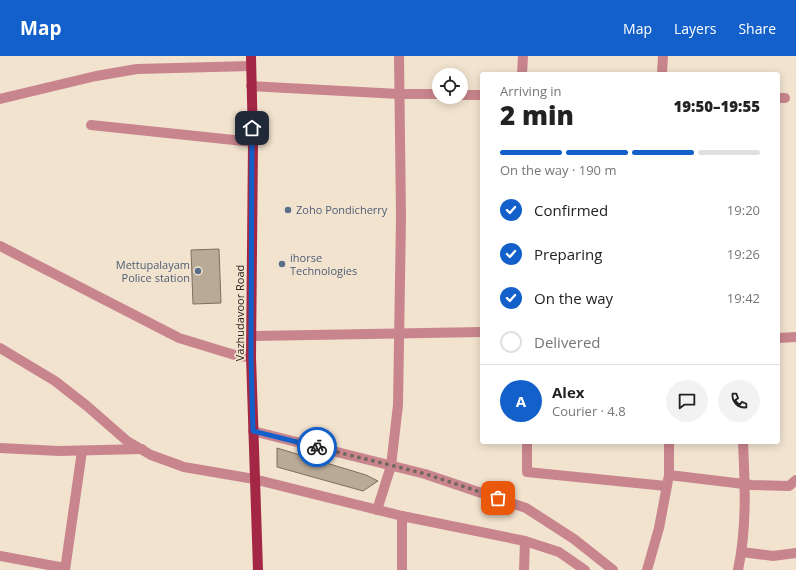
<!DOCTYPE html>
<html lang="en">
<head>
<meta charset="utf-8">
<style>
	:root { --surface:#fff; --page:#f2f2f2; --text:#222; --muted:#767676; --line:#e0e0e0; --accent:#1360cb }
	body { margin:0; font-family:"Open Sans",sans-serif; background:var(--page); color:var(--text); height:100vh; display:flex; flex-direction:column; font-size:15px; white-space:nowrap }
	* { box-sizing:border-box; margin:0 }
	p { font-size:13px; color:var(--muted) }
	.icon { flex:none; width:22px; height:22px; fill:none; stroke:currentColor; stroke-width:2; stroke-linecap:round; stroke-linejoin:round }
	.map { position:relative; flex:1; overflow:hidden }
	.side { position:absolute; left:480px; top:16px; width:300px; height:372px; display:flex; flex-direction:column; background:var(--surface); border-radius:4px; box-shadow:0 2px 10px #0003 }
	.side>* { flex:none }
	.controls { position:absolute; left:432px; top:12px; display:grid; gap:8px }
	.controls a { display:grid; place-items:center; width:36px; height:36px; border-radius:50%; background:var(--surface); box-shadow:0 2px 10px #0003; font-size:20px }
	.pin { position:absolute; display:grid; place-items:center; width:34px; height:34px; color:#fff; margin:-17px; border-radius:8px; box-shadow:0 2px 6px #0006 }
	.courier { position:absolute; display:grid; place-items:center; width:40px; height:40px; margin:-20px; border:3px solid #1360cb; border-radius:50%; background:#fff; color:#222; box-shadow:0 1px 5px #0007 }
	.summary em { font-style:normal; font-weight:800 }
	.summary div { display:flex; flex-direction:column-reverse }
	.summary { display:flex; align-items:center; justify-content:space-between; height:68px; padding:0 20px }
	h1 { font-size:26px; font-weight:800; line-height:30px }
	.bar { display:grid; grid-template-columns:repeat(4,1fr); gap:6px 4px; align-content:center; height:48px; padding:0 20px }
	.bar i { height:5px; border-radius:3px; background:var(--line) }
	.bar .on { background:var(--accent) }
	.bar p { grid-column:span 4 }
	.line { display:flex; align-items:center; gap:10px; padding:0 20px; border-top:1px solid var(--line) }
	.line div { flex:1 }
	.round { display:grid; place-items:center; flex:none; width:42px; height:42px; border-radius:21px; background:var(--page) }
	ol { padding:0 20px; list-style:none }
	li { display:flex; align-items:center; gap:12px; height:44px }
	li p { margin-inline-start:auto }
	li .icon { padding:4px; border-radius:50%; background:var(--accent); color:#fff; stroke-width:4 }
	li:last-child { color:var(--muted) }
	li i { width:22px; height:22px; border:2px solid var(--line); border-radius:50% }
	header { display:flex; align-items:center; gap:24px; box-sizing:border-box; height:56px; padding:0 20px; background:var(--accent); color:#fff }
	header strong { font-size:19px }
	nav { display:flex; gap:22px; margin-inline-start:auto; font-size:14px }
	.map>svg:first-child { display:block }
</style>
</head>
<body>
<header>
<strong>Map</strong>
<nav><a>Map</a><a>Layers</a><a>Share</a></nav>
</header>
<div class="map">
<svg width="796" height="514" viewBox="0 0 796 514">
	<rect width="100%" height="100%" fill="#f2e3cf"/>
	<g fill="#b9aa97" stroke="#7d6f5e">
		<polygon points="219,193 221,247 193,248 191,194"/>
		<polygon points="277,392 366,419 378,425 363,435 277,411"/>
	</g>
	<g fill="none" stroke-linecap="round" stroke-linejoin="round">
		<g stroke="#c9858d" stroke-width="10">
			<polyline points="522,18 523,0"/>
			<polyline points="662,18 663,0"/>
			<polyline points="251,30 399,38 439,38"/>
			<polyline points="461,39 482,39"/>
			<polyline points="778,42 785,42"/>
			<polyline points="0,43 96,20 137,13 251,10"/>
			<polyline points="91,69 253,86"/>
			<polyline points="0,190 179,282 238,300 251,301"/>
			<polyline points="252,280 482,276"/>
			<polyline points="778,282 796,281"/>
			<polyline points="0,292 55,325 87,350 127,385 151,399 184,411 254,423 402,460 525,485 559,496 585,514"/>
			<polyline points="253,375 425,418 526,452 574,483 613,514"/>
			<polyline points="527,386 527,416 666,430"/>
			<polyline points="0,392 59,395 142,393"/>
			<polyline points="669,419 752,429 789,430 796,424"/>
			<polyline points="377,454 391,410 398,349 401,161 399,0"/>
			<polyline points="742,496 773,500 796,497"/>
			<polyline points="0,500 65,512"/>
			<polyline points="65,514 82,395"/>
			<polyline points="402,514 402,460"/>
			<polyline points="524,514 525,485"/>
			<polyline points="647,514 659,472 669,419 669,386"/>
			<path d="M738,514C747,472 745,429 743,386"/>
		</g>
		<polyline stroke="#a32745" stroke-width="10" points="251,0 253,86 251,301 258,514"/>
	</g>
	<g fill="none" stroke-linecap="round" stroke-linejoin="round">
		<polyline stroke="#72695d" stroke-width="4" stroke-dasharray="0 7.2" points="317,391 426,418 498,442"/>
		<polyline stroke="#1360cb" stroke-width="5" points="252,72 251,301 253,375 317,391"/>
	</g>
	<g fill="#5c6f8a" stroke="#f2e3cf" stroke-width="1.5">
		<circle cx="288" cy="154" r="4"/>
		<circle cx="282" cy="208" r="4"/>
		<circle cx="198" cy="215" r="4"/>
	</g>
	<g text-anchor="middle" stroke-width="3.5" stroke-linejoin="round" paint-order="stroke">
		<g font-size="11" fill="#4e5e75" stroke="#f2e3cf" text-anchor="start">
			<text x="296" y="158">Zoho Pondicherry</text>
			<text x="290" y="206">ihorse<tspan x="290" dy="13">Technologies</tspan></text>
			<text x="190" y="213" text-anchor="end">Mettupalayam<tspan x="190" dy="13">Police station</tspan></text>
		</g>
		<g font-size="11" fill="#2d2720" stroke="#f2e3cf">
			<text transform="translate(240 257) rotate(-90)" y="4">Vazhudavoor Road</text>
		</g>
	</g>
</svg>
<div class="controls">
<a><svg class="icon" aria-label="locate" viewBox="0 0 24 24"><circle cx="12" cy="12" r="6"/><path d="M12 2v4M12 18v4M2 12h4M18 12h4"/></svg></a>
</div>
<div class="pin" style="left:498px;top:442px;background:#ea580c"><svg class="icon" aria-label="bag" viewBox="0 0 24 24"><path d="M5 8h14l-1 12H6zM9 8a3 3 0 0 1 6 0"/></svg></div>
<div class="pin" style="left:252px;top:72px;background:#1f2937"><svg class="icon" aria-label="home" viewBox="0 0 24 24"><path d="M3 11l9-7 9 7M6 9v11h12V9"/></svg></div>
<div class="courier" style="left:317px;top:391px"><svg class="icon" aria-label="bike" viewBox="0 0 24 24"><circle cx="6" cy="16" r="4"/><circle cx="18" cy="16" r="4"/><path d="M6 16l4-8h5l3 8M10 8l3 8H6M13 5h3"/></svg></div>
<section class="side">
<div class="summary"><div><h1>2 min</h1><p>Arriving in</p></div><em>19:50–19:55</em></div>
<div class="bar"><i class="on"></i><i class="on"></i><i class="on"></i><i></i><p>On the way · 190 m</p></div>
<ol>
<li><svg class="icon" aria-label="check" viewBox="0 0 24 24"><path d="M5 12l5 5 9-10"/></svg>Confirmed<p>19:20</p></li>
<li><svg class="icon" aria-label="check" viewBox="0 0 24 24"><path d="M5 12l5 5 9-10"/></svg>Preparing<p>19:26</p></li>
<li><svg class="icon" aria-label="check" viewBox="0 0 24 24"><path d="M5 12l5 5 9-10"/></svg>On the way<p>19:42</p></li>
<li><i></i>Delivered</li>
</ol>
<div class="line" style="height:72px"><b class="round" style="background:var(--accent);color:#fff">A</b><div><b>Alex</b><p>Courier · 4.8</p></div><a class="round"><svg class="icon" aria-label="chat" viewBox="0 0 24 24"><path d="M4 5h16v11H9l-5 4z"/></svg></a><a class="round"><svg class="icon" aria-label="phone" viewBox="0 0 24 24"><path d="M5 4h4l2 5-3 2q2 4 5 5l2-3 5 2v4C11 20 4 13 5 4z"/></svg></a></div>
</section>
</div>
</body>
</html>
